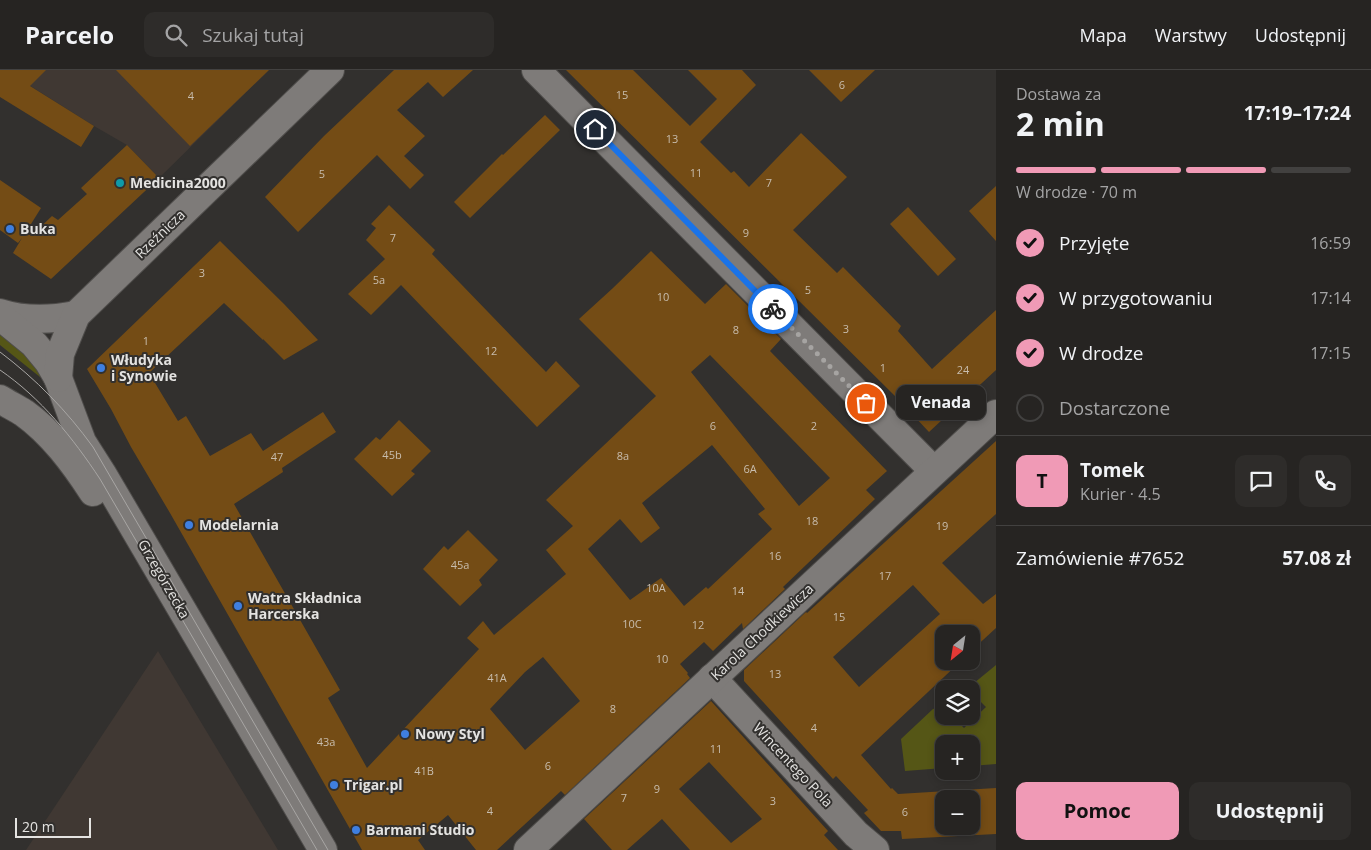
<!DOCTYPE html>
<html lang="pl">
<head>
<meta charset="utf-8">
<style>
	:root { --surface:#262422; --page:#2e2c2a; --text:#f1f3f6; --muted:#a4a4a5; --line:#424140; --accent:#f09ab6 }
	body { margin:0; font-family:"Open Sans",sans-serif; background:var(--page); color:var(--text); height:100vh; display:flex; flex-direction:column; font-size:19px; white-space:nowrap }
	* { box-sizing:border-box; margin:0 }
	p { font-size:16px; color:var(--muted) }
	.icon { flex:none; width:28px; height:28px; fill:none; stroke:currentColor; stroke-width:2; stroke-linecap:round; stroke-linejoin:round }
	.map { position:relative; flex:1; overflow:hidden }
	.panel { display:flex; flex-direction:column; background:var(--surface); width:375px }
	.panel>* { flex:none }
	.needle { width:32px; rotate:210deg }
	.fabs { position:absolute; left:935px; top:555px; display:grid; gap:10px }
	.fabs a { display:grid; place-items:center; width:45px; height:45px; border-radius:10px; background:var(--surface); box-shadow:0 2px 8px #0003,0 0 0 1px var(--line); font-size:25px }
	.scale { position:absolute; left:15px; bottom:12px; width:76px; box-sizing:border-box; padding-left:5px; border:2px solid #e4e3e1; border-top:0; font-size:14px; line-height:18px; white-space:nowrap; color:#e4e3e1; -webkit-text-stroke:4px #32302e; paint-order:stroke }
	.pin { position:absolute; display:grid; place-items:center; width:42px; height:42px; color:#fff; margin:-21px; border:2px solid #fff; border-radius:50%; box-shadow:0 1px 5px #0007 }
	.courier { position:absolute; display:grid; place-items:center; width:50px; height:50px; margin:-25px; border:4px solid #1a73e8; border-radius:50%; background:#fff; color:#222; box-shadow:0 1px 6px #0007 }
	.bubble { position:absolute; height:35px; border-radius:10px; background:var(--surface); box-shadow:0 2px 8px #0003,0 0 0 1px var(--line); font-size:16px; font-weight:700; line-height:35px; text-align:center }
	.summary em { font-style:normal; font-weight:700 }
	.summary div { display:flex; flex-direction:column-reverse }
	.summary { display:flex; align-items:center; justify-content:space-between; height:85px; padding:0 20px }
	h1 { font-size:32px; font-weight:700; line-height:38px }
	.bar { display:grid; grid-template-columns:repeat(4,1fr); gap:8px 5px; align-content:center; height:60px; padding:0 20px }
	.bar i { height:6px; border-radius:4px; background:var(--line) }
	.bar .current { background:var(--accent) }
	.bar p { grid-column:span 4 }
	.line { display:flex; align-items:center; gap:12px; padding:0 20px; border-top:1px solid var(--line) }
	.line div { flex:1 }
	.round { display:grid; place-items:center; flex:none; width:52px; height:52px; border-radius:10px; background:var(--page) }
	ol { padding:0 20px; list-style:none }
	li { display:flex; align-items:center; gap:15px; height:55px }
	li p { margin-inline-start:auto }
	li .icon { padding:5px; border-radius:50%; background:var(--accent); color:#111; stroke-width:4 }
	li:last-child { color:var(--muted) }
	li i { width:28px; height:28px; border:2px solid var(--line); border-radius:50% }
	.primary-button { display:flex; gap:10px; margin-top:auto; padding:10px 20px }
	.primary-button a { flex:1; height:58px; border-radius:10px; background:var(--accent); color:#111; font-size:20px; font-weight:700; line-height:58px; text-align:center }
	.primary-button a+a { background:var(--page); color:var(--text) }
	header { display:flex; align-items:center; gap:30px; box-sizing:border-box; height:70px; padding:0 25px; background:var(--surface); border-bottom:1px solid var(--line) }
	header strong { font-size:24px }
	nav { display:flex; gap:28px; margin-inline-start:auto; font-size:18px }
	.search { width:350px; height:45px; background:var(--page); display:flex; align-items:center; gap:12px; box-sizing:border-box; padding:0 18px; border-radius:10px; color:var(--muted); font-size:19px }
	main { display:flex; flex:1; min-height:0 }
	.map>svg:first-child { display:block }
</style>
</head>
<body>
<header>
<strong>Parcelo</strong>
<div class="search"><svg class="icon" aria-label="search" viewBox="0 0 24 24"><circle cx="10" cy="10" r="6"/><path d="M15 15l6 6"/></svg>Szukaj tutaj</div>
<nav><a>Mapa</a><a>Warstwy</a><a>Udostępnij</a></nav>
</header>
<main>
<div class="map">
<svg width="996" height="780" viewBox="0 0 996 780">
	<rect width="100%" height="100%" fill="#32302e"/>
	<g fill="#403833">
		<polygon points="5,0 269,0 159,108 127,75 94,56"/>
		<polygon points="158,581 278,780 26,780 40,759"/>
	</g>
	<g fill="#555616">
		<polygon points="0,259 28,281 42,307 40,307 0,275"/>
		<polygon points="996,595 996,694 971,696 971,674 944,674 944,698 905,701 901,669 933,639 944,636 944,646 952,646 964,658 986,637 971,622 971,619 968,618"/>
	</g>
	<g fill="#744c15" fill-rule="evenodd">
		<polygon points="0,0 46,0 30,16 94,56 81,77 0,27"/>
		<polygon points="116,0 269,0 190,76"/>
		<polygon points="394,0 473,0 443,27 428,12 397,40 425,66 404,86 424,105 410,119 377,85 298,162 265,127 324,66"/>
		<polygon points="566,0 633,0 690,56 717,29 688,0 742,0 756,15 700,72 731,103 734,101 749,117 801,63 847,107 793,160 837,203 843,197 901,256 898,261 932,299 996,240 996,300 929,362 898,329"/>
		<polygon points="809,0 875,0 841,32"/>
		<polygon points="545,45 560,60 470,148 454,132 502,84 503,85"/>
		<polygon points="127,75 159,108 51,209 13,183 22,168 18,173 0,160 0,110 41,138 26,162 31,166 52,146 58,150 87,124 81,118"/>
		<polygon points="996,116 996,171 969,141"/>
		<polygon points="389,135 435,180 432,184 546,302 556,291 580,316 537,357 401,215 371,245 348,224 385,189 366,170 376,158 371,154"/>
		<polygon points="908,137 956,189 938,206 890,154"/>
		<path d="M220,171L284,234L318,270L284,290L263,269V270L224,233L149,303L178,351L186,346L210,386L251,363L263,381L323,342L336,362L282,398L283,402L234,434L340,620L328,628L367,698L479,579L467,568L483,551L494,565L566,504L546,480L573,456L546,430L656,326L579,249L613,218L651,181L705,234L726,214L781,269L770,281L887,401L866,420L875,429L783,517L785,519L743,559L742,553L713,581L704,572L680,594L688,603L687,604L690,608L565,725L561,721L497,780H476L448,745L418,770L425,780H362L170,443L131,377L111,339L87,299ZM710,285L830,408L799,436L691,302ZM712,375L765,439L758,444L772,459L708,519L706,517L684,536L661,508L630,530L588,479L620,449L641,473L660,458L642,433ZM543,587L580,631L525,680L490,639L525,602Z"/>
		<polygon points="399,350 431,381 411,401 415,404 392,426 354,389 376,367 380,370"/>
		<path d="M996,371V444L942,493L983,534L996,524V558L971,581V564H944V591H961L861,685L891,719L892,718L898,724L996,718V764L902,769L901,761H881L864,743L868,740L836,706L833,709L744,611V600L806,542L807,543ZM913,515L940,544L859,617L833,587ZM944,729H971V756H944Z"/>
		<polygon points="468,460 498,490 479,510 482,515 460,536 423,499 444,476 448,480"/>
		<path d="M711,631L828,761L824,765L838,780H690L662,749L627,780H612L585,750L584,749ZM709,692L762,749L731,773L679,719Z"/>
	</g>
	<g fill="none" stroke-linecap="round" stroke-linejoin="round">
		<defs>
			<g id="minor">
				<polyline points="536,0 934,401"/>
				<path d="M0,243C25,251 51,250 76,245"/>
				<polyline points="0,246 34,274 48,291 58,308 82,372 103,405 323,780"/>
				<polyline points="58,308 60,284 76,245 330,0"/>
				<path d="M0,329C8,334 16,338 24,343C52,363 74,393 93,422"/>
				<polyline points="712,608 856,764 875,780"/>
				<polyline points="528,780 996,344"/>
			</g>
		</defs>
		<use href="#minor" stroke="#4f4d4b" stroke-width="30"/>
		<use href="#minor" stroke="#7e7b79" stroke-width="28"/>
		<g stroke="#a8a6a4" stroke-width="1">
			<path d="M0,282C36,309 67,341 93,377L328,780"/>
			<path d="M0,300C41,328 73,368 100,409L317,780"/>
		</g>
	</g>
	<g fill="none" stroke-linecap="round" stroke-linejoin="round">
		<polyline stroke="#a6a4a2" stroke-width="5" stroke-dasharray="0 9" points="773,239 866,333"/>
		<polyline stroke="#1a73e8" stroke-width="6" points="595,59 773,239"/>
	</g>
	<circle fill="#0f9aa8" stroke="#32302e" stroke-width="2" cx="120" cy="113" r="5"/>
	<g fill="#3f7fe0" stroke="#32302e" stroke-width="2">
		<circle cx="10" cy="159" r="5"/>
		<circle cx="101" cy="298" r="5"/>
		<circle cx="189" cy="455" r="5"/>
		<circle cx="238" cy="536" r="5"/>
		<circle cx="405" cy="664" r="5"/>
		<circle cx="334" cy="715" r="5"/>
		<circle cx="356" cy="760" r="5"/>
	</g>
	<g text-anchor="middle" stroke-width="4" stroke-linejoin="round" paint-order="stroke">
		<g font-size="11" fill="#c8bdae">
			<text x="842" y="19">6</text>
			<text x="622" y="29">15</text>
			<text x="191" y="30">4</text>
			<text x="672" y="73">13</text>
			<text x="696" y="107">11</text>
			<text x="322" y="108">5</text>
			<text x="769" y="117">7</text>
			<text x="746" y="167">9</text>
			<text x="393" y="172">7</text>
			<text x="202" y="207">3</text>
			<text x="379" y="214">5a</text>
			<text x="808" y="224">5</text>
			<text x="663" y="231">10</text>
			<text x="846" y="263">3</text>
			<text x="736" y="264">8</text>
			<text x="146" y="275">1</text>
			<text x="491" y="285">12</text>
			<text x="883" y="302">1</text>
			<text x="963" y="304">24</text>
			<text x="713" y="360">6</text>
			<text x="814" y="360">2</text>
			<text x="392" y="389">45b</text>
			<text x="623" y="390">8a</text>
			<text x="277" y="391">47</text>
			<text x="750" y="403">6A</text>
			<text x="812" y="455">18</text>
			<text x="942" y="460">19</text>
			<text x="775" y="490">16</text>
			<text x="460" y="499">45a</text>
			<text x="885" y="510">17</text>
			<text x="656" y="522">10A</text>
			<text x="738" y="525">14</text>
			<text x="839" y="551">15</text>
			<text x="632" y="558">10C</text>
			<text x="698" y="559">12</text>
			<text x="662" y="593">10</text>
			<text x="775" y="608">13</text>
			<text x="497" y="612">41A</text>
			<text x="613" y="643">8</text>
			<text x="814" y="662">4</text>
			<text x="326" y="676">43a</text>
			<text x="716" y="683">11</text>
			<text x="548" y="700">6</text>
			<text x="424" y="705">41B</text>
			<text x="657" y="723">9</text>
			<text x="624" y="732">7</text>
			<text x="773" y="735">3</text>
			<text x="490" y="745">4</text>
			<text x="905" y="746">6</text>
		</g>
		<g font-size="14" font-weight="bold" fill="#e4e3e1" stroke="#32302e" text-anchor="start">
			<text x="130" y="118">Medicina2000</text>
			<text x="20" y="164">Buka</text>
			<text x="111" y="295">Włudyka<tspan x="111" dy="16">i Synowie</tspan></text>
			<text x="199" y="460">Modelarnia</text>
			<text x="248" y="533">Watra Składnica<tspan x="248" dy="16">Harcerska</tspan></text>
			<text x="415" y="669">Nowy Styl</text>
			<text x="344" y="720">Trigar.pl</text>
			<text x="366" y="765">Barmani Studio</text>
		</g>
		<g font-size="14" fill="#e4e3e1" stroke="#32302e">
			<text transform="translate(160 164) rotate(-44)" y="5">Rzeźnicza</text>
			<text transform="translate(164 509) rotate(60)" y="5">Grzegórzecka</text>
			<text transform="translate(762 562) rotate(-43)" y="5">Karola Chodkiewicza</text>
			<text transform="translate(793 695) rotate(47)" y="5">Wincentego Pola</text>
		</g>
	</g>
</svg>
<div class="fabs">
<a><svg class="needle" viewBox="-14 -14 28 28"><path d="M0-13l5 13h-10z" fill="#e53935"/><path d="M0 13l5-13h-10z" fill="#a4a4a5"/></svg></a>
<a><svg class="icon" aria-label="layers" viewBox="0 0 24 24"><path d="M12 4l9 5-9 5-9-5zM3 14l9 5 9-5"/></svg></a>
<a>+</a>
<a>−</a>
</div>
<div class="scale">20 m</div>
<div class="pin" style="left:866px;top:333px;background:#ea580c"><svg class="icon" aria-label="bag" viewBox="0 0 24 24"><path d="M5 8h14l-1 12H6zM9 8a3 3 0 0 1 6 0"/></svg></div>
<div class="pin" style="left:595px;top:59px;background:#1f2937"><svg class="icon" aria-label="home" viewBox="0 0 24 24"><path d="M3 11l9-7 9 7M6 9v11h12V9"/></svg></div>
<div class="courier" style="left:773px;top:239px"><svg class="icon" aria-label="bike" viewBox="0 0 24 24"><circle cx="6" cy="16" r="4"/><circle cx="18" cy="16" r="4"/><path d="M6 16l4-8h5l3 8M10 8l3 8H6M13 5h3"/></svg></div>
<div class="bubble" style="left:896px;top:315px;width:90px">Venada</div>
</div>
<section class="panel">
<div class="summary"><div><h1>2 min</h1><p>Dostawa za</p></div><em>17:19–17:24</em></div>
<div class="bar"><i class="current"></i><i class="current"></i><i class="current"></i><i></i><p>W drodze · 70 m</p></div>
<ol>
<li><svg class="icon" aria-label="check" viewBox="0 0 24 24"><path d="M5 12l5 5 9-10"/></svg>Przyjęte<p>16:59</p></li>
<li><svg class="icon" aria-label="check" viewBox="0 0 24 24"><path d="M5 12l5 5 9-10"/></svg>W przygotowaniu<p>17:14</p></li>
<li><svg class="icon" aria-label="check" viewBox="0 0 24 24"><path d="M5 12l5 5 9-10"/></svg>W drodze<p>17:15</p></li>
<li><i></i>Dostarczone</li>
</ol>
<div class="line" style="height:90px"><b class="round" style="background:var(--accent);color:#111">T</b><div><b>Tomek</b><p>Kurier · 4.5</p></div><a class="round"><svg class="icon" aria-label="chat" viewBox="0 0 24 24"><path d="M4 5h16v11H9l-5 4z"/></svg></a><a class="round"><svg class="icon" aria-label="phone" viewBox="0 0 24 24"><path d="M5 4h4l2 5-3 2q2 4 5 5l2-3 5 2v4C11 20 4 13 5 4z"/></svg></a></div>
<div class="line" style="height:65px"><div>Zamówienie #7652</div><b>57.08 zł</b></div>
<div class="primary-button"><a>Pomoc</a><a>Udostępnij</a></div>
</section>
</main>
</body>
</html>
